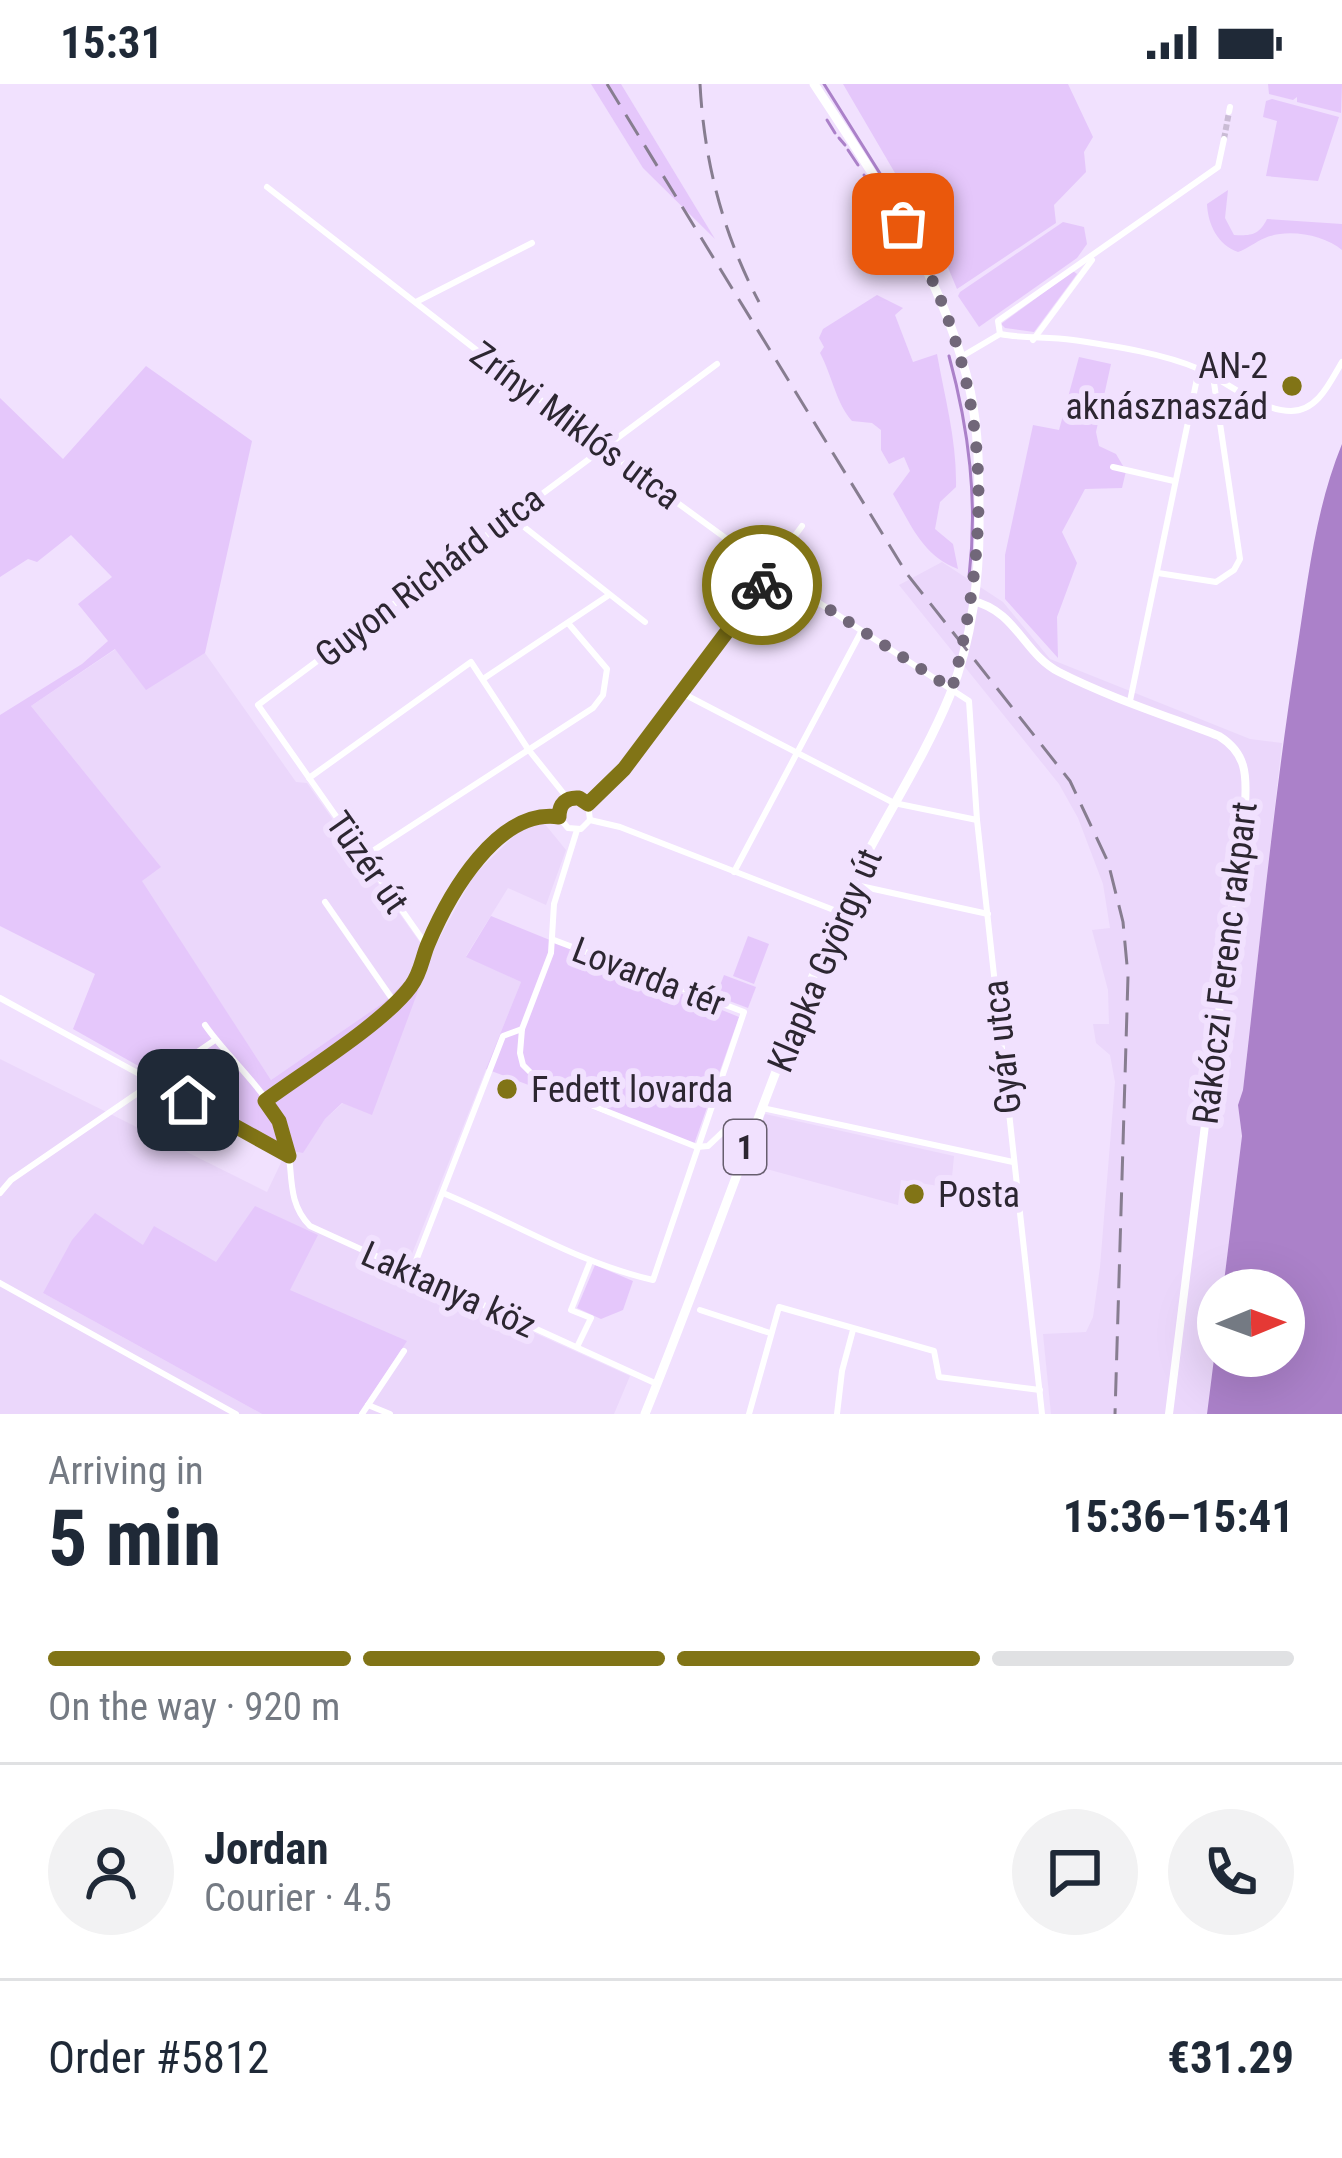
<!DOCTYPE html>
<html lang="en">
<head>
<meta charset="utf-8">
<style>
	:root { --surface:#fff; --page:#f2f2f3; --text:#1f2937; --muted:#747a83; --line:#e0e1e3; --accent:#817416 }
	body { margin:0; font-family:"Roboto Condensed",sans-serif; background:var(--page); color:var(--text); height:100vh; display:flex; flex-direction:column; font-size:45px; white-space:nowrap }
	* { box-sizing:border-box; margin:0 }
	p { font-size:39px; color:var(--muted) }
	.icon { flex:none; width:66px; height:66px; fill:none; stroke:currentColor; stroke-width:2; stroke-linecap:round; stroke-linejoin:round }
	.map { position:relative; height:1330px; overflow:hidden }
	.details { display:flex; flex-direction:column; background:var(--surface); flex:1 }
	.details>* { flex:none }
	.needle { width:78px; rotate:89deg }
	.buttons { position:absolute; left:1197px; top:1185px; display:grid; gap:24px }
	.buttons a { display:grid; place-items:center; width:108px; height:108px; border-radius:50%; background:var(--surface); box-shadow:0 12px 48px #0002; font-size:60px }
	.pin { position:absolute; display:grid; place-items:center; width:102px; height:102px; color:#fff; margin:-51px; border-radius:24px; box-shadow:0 6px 18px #0006 }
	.courier { position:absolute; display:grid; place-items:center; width:120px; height:120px; margin:-60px; border:9px solid #817416; border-radius:50%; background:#fff; color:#222; box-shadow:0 3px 15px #0007 }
	.summary em { font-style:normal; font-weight:700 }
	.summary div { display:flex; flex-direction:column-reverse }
	.summary { display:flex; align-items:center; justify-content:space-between; height:204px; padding:0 48px }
	h1 { font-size:78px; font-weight:700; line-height:90px }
	.bar { display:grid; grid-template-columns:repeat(4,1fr); gap:18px 12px; align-content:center; height:144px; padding:0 48px }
	.bar i { height:15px; border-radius:9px; background:var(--line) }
	.bar .selected { background:var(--accent) }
	.bar p { grid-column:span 4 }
	.line { display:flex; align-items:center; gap:30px; padding:0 48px; border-top:3px solid var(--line) }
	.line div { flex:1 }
	.round { display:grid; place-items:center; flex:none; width:126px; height:126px; border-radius:63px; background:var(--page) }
	.status { display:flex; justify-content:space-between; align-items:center; height:84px; padding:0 60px; background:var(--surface); direction:ltr }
	.status svg { height:33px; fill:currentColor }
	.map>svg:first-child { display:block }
</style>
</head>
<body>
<div class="status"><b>15:31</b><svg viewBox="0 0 49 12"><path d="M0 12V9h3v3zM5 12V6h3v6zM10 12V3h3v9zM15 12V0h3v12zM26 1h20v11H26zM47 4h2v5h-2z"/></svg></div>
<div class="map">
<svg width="1342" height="1330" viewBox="0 0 1342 1330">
	<rect width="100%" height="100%" fill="#f1e1fe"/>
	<g fill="#ebd7fb">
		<polygon points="942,478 1003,518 1050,575 1250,655 1282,659 1243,1006 1238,1021 1242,1052 1223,1206 1218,1206 1218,1243 1207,1330 1051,1330 1043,1250 1086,1248 1093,1233 1100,1183 1115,998 1110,971 1096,959 1093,940 1109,940 1108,906 1092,846 1110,844 1103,800 1078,734 1059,700 899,501"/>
		<polygon points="116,565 146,605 205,569 296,698 307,699 421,860 417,886 383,919 271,996 141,797 160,782 31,622"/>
		<polygon points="537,739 544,739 566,766 546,821 508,804 466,872 521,898 404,1190 630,1292 614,1330 359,1330 216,1179 154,1143 144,1161 43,1209 262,1330 0,1330 0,975 267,1108 287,1066 303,1068 325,1035 343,1019 371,1030 434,864 474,791 517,749"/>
		<polygon points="765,1030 954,1072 951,1104 901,1096 898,1121 748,1080"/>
	</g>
	<g fill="#e5c7fb">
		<polygon points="591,0 621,0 715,155 643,84"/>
		<polygon points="843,0 1068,0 1093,53 1084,68 1086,88 1054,121 1056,139 957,205 929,138 918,145 904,122 915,114 909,113"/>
		<polygon points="1268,0 1342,0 1341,29 1297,18 1297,13 1293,16 1269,10"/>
		<polygon points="1272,15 1339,33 1318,97 1266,92 1277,37 1263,33 1266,17"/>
		<path d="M1228,106L1225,134L1234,151C1251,152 1259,151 1267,135L1342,140V166C1324,151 1288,144 1265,154C1255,158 1249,164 1238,168C1218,161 1208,141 1207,120Z"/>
		<polygon points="1063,138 1084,143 1087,160 1077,174 979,243 958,212 960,208"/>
		<polygon points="1073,187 1077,190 1034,248 1005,244 1001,240"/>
		<path d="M877,211L903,224L895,231L913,278L937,270C945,315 957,357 956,403L940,418L935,445L953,460L958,485C923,472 911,441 893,410L910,387L904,373L889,380L881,366V346L872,339L852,337C836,319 832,291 820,269L824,263L819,254L823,245Z"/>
		<polygon points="1079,273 1111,280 1096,348 1099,362 1116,370 1126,387 1122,404 1085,405 1062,448 1077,479 1057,533 1058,574 1005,515 1005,471 1033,341 1059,346"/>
		<polygon points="146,282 252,357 205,569 146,606 115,565 31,622 161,783 142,797 271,996 383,919 417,886 421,860 434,864 372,1031 342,1019 325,1035 303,1069 287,1066 73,945 95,890 0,842 0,631 82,580 108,557 78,520 112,493 71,451 37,478 28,475 0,493 0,314 63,375"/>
		<polygon points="491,832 739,933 693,1063 486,985 521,898 466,873"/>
		<polygon points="748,852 769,860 754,900 733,892"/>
		<polygon points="724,891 756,903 748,924 716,912"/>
		<polygon points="255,1122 318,1151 290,1206 407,1257 359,1330 262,1330 43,1209 72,1156 95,1129 143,1161 154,1142 216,1178"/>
		<polygon points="595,1181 633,1197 623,1226 601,1235 577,1224"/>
	</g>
	<path fill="#ab81c9" d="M1342,360V1330H1207L1218,1243V1272H1284V1206H1223L1242,1052L1238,1021L1243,1006C1260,859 1274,712 1297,566C1308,496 1315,426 1342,360Z"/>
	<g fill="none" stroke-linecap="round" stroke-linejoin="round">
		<g stroke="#ab81c9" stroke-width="3">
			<polyline points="824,0 906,131"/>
			<polyline points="827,36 835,49"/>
			<polyline points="839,54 845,61"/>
			<polyline points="848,66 858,81"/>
			<polyline points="864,91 893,135"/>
			<path d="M949,272C969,346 978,417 969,493"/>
		</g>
		<polyline stroke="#cabcd5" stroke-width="6" stroke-dasharray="6 3" stroke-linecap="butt" points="1224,55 1229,28"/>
		<g stroke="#fff" stroke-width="6">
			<polyline points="1229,28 1230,23"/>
			<polyline points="267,103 601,363 772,488 969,617 977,736 1042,1330"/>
			<polyline points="416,218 532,159"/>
			<polyline points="1000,250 998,237 1218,83 1224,55"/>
			<polyline points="1033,256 1092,176"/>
			<path d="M961,273L1000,250C1025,255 1048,252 1073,256C1113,262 1162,269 1199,285C1228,298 1260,327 1291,327C1318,327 1330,298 1342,278"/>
			<polyline points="1113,383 1174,397"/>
			<polyline points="509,431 645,538"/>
			<polyline points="1158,489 1216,498 1234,486 1240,475 1213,292"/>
			<polyline points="483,595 609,511"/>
			<polyline points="682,609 894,719 977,736"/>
			<polyline points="1130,617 1199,285"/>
			<polyline points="309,694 471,578 528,665 568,715"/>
			<polyline points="588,720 624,685 802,442"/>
			<polyline points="559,733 568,744 581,745 590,736 588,720"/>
			<path d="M559,733C559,715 575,708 588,720"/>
			<polyline points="590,736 620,743 839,828"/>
			<polyline points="577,746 554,820 551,869 522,945 520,969 523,981 545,1003 697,1063"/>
			<polyline points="365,772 593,624 603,611 607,585 568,539"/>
			<polyline points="734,788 861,548"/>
			<polyline points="851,800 988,830"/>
			<polyline points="325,818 395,919"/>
			<polyline points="427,862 258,621 717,280"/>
			<polyline points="0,914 286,1070"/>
			<path d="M205,941C229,976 272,1010 285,1051C295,1083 284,1116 310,1142L657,1300"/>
			<path d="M265,1017C311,983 366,951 405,909C419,894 421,877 428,859C449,809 497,725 559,733"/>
			<polyline points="762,1024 1013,1078"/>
			<polyline points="697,1063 708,1062 726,1045 751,1047"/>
			<polyline points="0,1109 11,1096 215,956"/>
			<path d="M443,1109C513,1138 578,1179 653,1196L744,928L554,856"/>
			<polyline points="412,1187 503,952 522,945"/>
			<polyline points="0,1199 236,1330"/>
			<polyline points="700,1226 770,1249"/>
			<polyline points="577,1263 591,1234 571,1226 590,1178"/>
			<polyline points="368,1321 404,1267"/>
			<polyline points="362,1330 368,1321 390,1330"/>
			<polyline points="749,1330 779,1223 934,1267 939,1293 1040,1306"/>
			<polyline points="837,1330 842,1287 853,1246"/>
		</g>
		<path stroke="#fff" stroke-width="8" d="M973,517C1016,527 1024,570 1059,588C1110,614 1167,632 1219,652C1246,669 1247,690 1245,720L1169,1330"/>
		<path stroke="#fff" stroke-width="9" d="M645,1330C712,1164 770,995 838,830C870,754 919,687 950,611C972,557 980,491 979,433C979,390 979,348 970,306C944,192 877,96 814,0"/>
		<g stroke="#877d90" stroke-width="3" stroke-dasharray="24 12" stroke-linecap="butt">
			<polyline points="607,0 907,490 1070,697 1108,778 1123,838 1128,892 1115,1330"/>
			<path d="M700,0C704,77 723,150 759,218"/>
		</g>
	</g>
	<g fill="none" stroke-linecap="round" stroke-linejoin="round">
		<path stroke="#716779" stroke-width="12" stroke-dasharray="0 21.6" d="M762,501L772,488L952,605C994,441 992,290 903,140"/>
		<path stroke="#817416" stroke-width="15" d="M188,1016L289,1072L279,1037L265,1017C304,988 384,939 411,902C421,889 422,874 428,860C449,810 498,724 559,733C559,720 566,713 579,714L588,720L624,685L762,501"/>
	</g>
	<g fill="#817416" stroke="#f1e1fe" stroke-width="4.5">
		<circle cx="1292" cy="302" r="12"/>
		<circle cx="507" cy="1005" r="12"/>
		<circle cx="914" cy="1110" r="12"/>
	</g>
	<g text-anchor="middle" stroke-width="12" stroke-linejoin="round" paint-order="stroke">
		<rect fill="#f1e1fe" stroke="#675e6e" stroke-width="3" x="724" y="1036" width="42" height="54" rx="9"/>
		<g font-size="33" font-weight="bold" fill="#2c2631">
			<text x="745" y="1075">1</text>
		</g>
		<g font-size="36" fill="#2c2631" stroke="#f1e1fe" text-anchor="start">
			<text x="1268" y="294" text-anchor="end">AN-2<tspan x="1268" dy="41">aknásznaszád</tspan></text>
			<text x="531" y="1018">Fedett lovarda</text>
			<text x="938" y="1123">Posta</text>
		</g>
		<g font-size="36" fill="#2c2631" stroke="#f1e1fe">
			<text transform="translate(576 341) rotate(37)" y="13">Zrínyi Miklós utca</text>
			<text transform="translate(429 492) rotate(-37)" y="13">Guyon Richárd utca</text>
			<text transform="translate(368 778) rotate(55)" y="13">Tüzér út</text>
			<text transform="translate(824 876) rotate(-67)" y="13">Klapka György út</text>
			<text transform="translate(1224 879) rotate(-83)" y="13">Rákóczi Ferenc rakpart</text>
			<text transform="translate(649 892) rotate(21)" y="13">Lovarda tér</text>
			<text transform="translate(1001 963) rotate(-96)" y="13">Gyár utca</text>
			<text transform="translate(449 1205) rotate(24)" y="13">Laktanya köz</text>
		</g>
	</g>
</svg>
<div class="buttons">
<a><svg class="needle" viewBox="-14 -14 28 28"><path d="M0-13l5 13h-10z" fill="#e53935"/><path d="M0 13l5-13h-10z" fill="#747a83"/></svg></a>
</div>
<div class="pin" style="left:903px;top:140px;background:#ea580c"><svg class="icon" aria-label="bag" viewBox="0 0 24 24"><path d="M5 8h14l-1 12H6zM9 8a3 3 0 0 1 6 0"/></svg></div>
<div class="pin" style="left:188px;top:1016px;background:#1f2937"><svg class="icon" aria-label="home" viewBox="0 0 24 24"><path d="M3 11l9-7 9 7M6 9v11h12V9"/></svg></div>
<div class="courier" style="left:762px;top:501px"><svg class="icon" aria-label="bike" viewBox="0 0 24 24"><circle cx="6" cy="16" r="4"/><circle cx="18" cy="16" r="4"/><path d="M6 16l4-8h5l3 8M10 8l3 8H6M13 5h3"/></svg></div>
</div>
<section class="details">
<div class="summary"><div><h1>5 min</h1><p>Arriving in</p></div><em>15:36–15:41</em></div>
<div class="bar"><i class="selected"></i><i class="selected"></i><i class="selected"></i><i></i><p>On the way · 920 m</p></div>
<div class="line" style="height:216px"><a class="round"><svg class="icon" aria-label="person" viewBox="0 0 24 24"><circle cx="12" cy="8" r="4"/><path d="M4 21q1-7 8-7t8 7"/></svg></a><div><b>Jordan</b><p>Courier · 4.5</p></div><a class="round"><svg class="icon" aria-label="chat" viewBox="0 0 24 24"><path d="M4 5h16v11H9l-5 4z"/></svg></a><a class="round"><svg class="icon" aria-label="phone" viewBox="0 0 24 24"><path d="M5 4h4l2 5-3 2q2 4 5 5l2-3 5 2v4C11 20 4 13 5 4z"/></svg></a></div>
<div class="line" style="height:156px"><div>Order #5812</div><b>€31.29</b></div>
</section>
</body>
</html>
